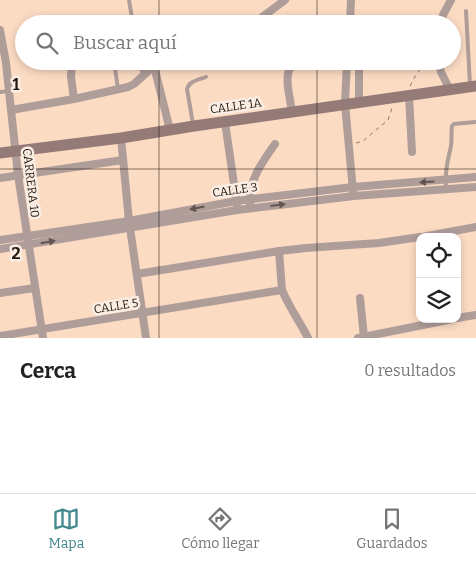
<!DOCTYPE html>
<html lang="es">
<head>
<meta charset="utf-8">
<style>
  :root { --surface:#fff; --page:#f2f2f2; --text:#222; --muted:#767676; --line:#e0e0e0; --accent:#40888c }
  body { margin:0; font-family:Bitter,serif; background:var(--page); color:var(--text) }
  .controls { position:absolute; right:15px; bottom:15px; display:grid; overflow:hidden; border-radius:10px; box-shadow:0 2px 8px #0003 }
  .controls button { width:45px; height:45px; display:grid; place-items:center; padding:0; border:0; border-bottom:1px solid var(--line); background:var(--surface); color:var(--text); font:25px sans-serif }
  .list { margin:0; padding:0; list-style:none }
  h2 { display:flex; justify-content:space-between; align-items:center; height:65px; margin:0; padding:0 20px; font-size:21px }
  h2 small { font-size:16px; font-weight:400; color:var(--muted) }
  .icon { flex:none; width:28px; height:28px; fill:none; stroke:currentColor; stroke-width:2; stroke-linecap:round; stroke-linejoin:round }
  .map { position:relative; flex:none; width:476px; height:338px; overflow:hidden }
  .search { position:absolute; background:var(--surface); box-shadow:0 2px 8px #0003; left:15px; right:15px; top:15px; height:55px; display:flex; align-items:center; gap:12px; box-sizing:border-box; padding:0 18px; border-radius:28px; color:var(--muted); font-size:19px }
  .sheet { height:155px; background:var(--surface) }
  nav { display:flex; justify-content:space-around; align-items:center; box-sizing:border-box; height:70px; border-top:1px solid var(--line); background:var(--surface); font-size:14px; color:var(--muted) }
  nav a { display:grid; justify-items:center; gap:2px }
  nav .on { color:var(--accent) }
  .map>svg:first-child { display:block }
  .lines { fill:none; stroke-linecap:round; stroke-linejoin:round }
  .path { stroke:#8c7766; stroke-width:1; stroke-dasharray:4 4; stroke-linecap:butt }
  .lane { stroke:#af9d9a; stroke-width:4 }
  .street { stroke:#af9d9a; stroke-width:8 }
  .secondary { stroke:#957b77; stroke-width:11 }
  .oneway { fill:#62544e }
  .grid { fill:none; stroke:#23180f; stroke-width:1; stroke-opacity:0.55 }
  .labels { text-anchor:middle; stroke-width:5; stroke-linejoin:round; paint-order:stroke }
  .street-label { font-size:12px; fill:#23180f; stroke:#faede3 }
  .grid-label { font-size:16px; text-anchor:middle; font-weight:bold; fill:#23180f; stroke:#faede3; stroke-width:5; stroke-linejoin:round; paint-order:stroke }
</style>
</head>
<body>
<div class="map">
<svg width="476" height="338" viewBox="0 0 476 338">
  <rect width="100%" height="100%" fill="#fcdbc3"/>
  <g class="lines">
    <!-- path -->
    <g class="path">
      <path d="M410,86L416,75L426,61"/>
      <path d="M356,143L363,141L388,120L392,108"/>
    </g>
    <!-- lane -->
    <g class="lane">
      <path d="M129,0L133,24"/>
      <path d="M466,11L470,85"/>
      <path d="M114,61L118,89"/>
      <path d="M140,61L143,76"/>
      <path d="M0,92L9,91"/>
      <path d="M193,124L187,89C189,81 198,80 206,77"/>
      <path d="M446,189C445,172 447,163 451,146C452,139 451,133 452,126L454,124L475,122"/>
    </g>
    <!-- street -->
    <g class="street">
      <path d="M253,24L285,0"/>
      <path d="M350,24L351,0"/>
      <path d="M441,24L443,15L451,0"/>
      <path d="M0,30L6,63L18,175L43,338"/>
      <path d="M72,61L71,77L74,99"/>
      <path d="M347,61L345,104L353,191"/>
      <path d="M438,61L441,72L450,90"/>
      <path d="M154,66L170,130"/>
      <path d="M409,95L412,152"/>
      <path d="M359,103V68L361,65L373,61"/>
      <path d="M11,110L74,99L128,87L134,84L154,66L168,61"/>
      <path d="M292,112C291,101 283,76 291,67C296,63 301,62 307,61"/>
      <path d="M225,122L237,205"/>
      <path d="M121,138L129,221L146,338"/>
      <path d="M0,178L123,160"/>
      <path d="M250,204C248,181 263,161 275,144"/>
      <path d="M422,237L476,227"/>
      <path d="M0,240L129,221L236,201L353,187L476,177"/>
      <path d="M0,249L237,210L354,196L476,187"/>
      <path d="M137,274L279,251L306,248L379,243L420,237"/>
      <path d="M282,290C289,307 300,322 308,338"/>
      <path d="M0,293L35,288"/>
      <path d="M360,298L364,337"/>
      <path d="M457,318L476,315"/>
      <path d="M0,336L282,290L279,251"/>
      <path d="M358,338L453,319"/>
    </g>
    <!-- secondary -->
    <path class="secondary" d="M0,153L121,138L194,126L476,86"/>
  </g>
  <!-- one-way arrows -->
  <defs><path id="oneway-solid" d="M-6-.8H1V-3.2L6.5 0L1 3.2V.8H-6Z" transform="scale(1.25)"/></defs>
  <g class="oneway">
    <use href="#oneway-solid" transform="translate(427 182) rotate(176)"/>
    <use href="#oneway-solid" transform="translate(278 205) rotate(-7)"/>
    <use href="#oneway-solid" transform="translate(197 208) rotate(169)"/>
    <use href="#oneway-solid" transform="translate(48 242) rotate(-10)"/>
  </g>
  <!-- grid -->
  <path class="grid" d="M159,0V24M317,0V24M159,61V338M317,61V338M0,169H476"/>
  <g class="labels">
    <!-- street labels -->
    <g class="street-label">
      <text transform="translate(236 106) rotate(-8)" y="4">CALLE 1A</text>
      <text transform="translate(31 183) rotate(83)" y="4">CARRERA 10</text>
      <text transform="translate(235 190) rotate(-8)" y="4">CALLE 3</text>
      <text transform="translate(116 306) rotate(-9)" y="4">CALLE 5</text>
    </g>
  </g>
  <g class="grid-label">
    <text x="16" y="90">1</text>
    <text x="16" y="259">2</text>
  </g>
</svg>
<div class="controls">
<button><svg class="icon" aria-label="locate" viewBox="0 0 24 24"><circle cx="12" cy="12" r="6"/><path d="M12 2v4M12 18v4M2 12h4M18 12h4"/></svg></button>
<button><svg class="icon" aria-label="layers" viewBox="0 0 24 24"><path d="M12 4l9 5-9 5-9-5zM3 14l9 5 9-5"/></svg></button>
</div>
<div class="search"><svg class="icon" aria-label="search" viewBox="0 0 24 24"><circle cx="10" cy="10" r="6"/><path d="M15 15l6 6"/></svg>Buscar aquí</div>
</div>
<section class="sheet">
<h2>Cerca<small>0 resultados</small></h2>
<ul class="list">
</ul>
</section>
<nav>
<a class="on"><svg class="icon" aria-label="map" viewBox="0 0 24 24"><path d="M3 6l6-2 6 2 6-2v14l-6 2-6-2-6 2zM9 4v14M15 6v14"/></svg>Mapa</a>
<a><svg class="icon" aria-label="directions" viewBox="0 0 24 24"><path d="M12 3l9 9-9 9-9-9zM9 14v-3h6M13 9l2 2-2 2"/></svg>Cómo llegar</a>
<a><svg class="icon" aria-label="saved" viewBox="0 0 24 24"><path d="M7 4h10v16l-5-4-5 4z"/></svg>Guardados</a>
</nav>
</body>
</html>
